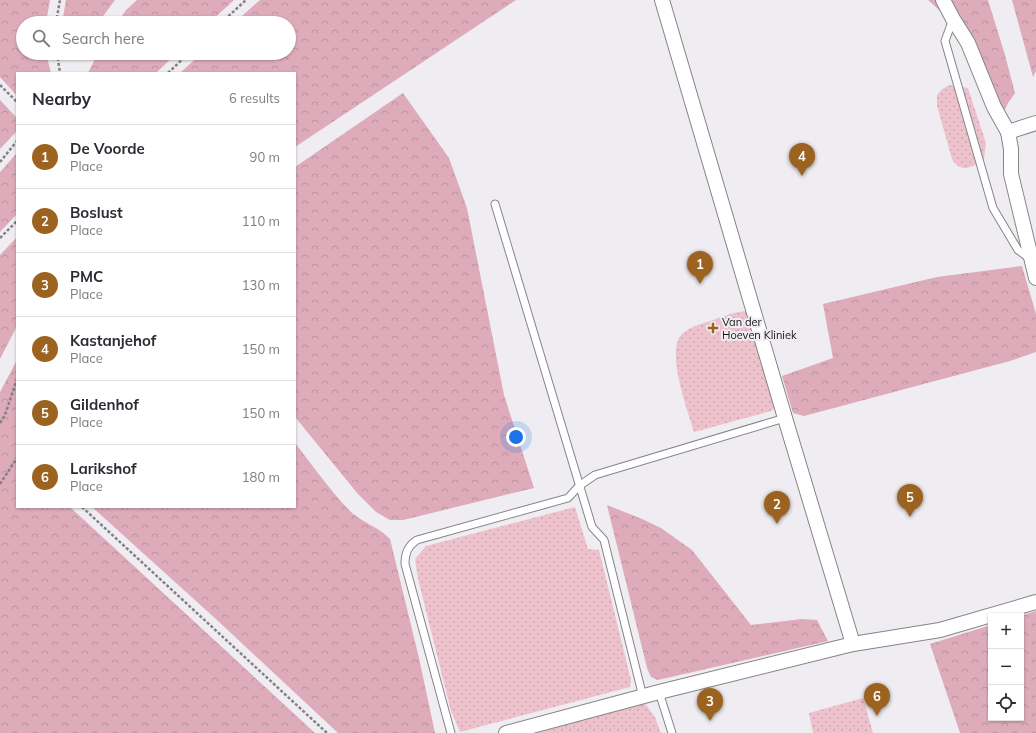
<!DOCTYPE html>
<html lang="en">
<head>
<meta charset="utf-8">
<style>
  :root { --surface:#fff; --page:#f2f2f3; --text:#2b2b33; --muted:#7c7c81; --line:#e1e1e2; --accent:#9b631f }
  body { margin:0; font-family:Mulish,sans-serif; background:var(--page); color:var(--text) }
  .controls { position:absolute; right:12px; bottom:12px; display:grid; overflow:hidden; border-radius:0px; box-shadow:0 1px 3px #0004 }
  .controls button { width:36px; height:36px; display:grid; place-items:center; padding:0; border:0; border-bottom:1px solid var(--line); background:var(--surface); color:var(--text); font:20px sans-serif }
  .you { position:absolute; left:516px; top:437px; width:14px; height:14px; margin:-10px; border:3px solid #fff; border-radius:50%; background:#1a73e8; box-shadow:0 0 0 6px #1a73e833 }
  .badge { display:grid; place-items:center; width:26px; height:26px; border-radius:50%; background:var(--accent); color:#fff; font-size:13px; font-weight:700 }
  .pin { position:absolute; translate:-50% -33px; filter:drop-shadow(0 1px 2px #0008) }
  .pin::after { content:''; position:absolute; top:21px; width:14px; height:12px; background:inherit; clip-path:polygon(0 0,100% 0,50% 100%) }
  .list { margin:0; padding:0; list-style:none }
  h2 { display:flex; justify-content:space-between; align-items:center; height:52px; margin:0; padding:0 16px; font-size:17px }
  h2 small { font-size:13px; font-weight:400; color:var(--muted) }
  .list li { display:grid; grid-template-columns:26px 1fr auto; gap:12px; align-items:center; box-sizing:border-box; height:64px; padding:0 16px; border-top:1px solid var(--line) }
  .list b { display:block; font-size:15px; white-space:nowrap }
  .list p { margin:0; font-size:13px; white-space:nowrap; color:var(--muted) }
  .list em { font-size:13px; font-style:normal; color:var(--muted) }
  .icon { flex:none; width:22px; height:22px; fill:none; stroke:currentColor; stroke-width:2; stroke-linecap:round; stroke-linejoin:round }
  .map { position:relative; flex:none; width:1036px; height:733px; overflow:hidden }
  .search { position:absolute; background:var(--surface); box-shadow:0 1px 3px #0004; left:16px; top:16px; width:280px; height:44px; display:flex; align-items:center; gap:10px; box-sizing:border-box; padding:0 14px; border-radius:22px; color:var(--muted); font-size:15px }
  .panel { position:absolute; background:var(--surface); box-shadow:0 1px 3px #0004; left:16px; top:72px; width:280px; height:436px; border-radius:0px }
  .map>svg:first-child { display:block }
  .grass { fill:url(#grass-dots) }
  .forest { fill:url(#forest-crowns) }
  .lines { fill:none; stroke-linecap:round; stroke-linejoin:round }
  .service-casing { stroke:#878488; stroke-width:9 }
  .minor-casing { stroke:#878488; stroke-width:16 }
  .path { stroke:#838185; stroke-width:2.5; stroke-dasharray:3 2; stroke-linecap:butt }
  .service { stroke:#fff; stroke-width:7 }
  .minor { stroke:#fff; stroke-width:14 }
  .poi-dot { fill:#9b631f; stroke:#f0edf2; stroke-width:1.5 }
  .labels { text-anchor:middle; stroke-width:4; stroke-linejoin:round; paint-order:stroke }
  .poi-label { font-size:11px; fill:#131214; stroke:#f0edf2; text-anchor:start }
</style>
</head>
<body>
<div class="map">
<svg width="1036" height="733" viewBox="0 0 1036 733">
  <defs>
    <pattern id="grass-dots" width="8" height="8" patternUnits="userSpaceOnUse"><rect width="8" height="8" fill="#eec2cd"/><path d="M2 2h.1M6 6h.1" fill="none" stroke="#cba6af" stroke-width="1.8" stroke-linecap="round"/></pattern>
    <pattern id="forest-crowns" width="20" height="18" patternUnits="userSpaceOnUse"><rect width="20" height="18" fill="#ddabb9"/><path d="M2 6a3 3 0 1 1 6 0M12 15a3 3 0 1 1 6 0" fill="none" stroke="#bd929e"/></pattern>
  </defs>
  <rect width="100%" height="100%" fill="#f0edf2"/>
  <!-- grass -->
  <g class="grass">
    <path d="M950,85L968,88L986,143L984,160C972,167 961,174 952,159L937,106V95L942,89Z"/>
    <path d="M746,311L776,406L771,411L694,432C688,411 665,351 682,334C689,327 701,324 710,321C722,317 733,312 746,311Z"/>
    <path d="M575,507L588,549L599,550L631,680L630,687L460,732L451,711L418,579L415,559L426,546Z"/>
    <path d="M863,698L873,733H813L809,713Z"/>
    <path d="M644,702L655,717L661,733H538Z"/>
  </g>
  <!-- forest -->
  <g class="forest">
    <path d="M0,0H50L46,23H23V53H46L51,73H17V96L0,77Z"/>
    <path d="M66,0H115L98,23H62Z"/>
    <path d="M137,0H234L209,23H117L126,10Z"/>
    <path d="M260,0H516L295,147V73H180L202,53H289V23H234Z"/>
    <path d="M928,0H988L1005,55L1015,93L1008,103L1000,121L949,19Z"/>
    <path d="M1012,0H1036V71L1033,77Z"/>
    <path d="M98,53H177L156,73H88Z"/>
    <path d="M403,93L449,158L467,208L504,395L534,488L403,520H390L376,512L358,494L295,417V167Z"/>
    <path d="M0,100L17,118V131L0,149Z"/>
    <path d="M17,153V214L0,232V172Z"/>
    <path d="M17,237V326L0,359V255Z"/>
    <path d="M1022,266L1036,314V352L1010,361L804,416L793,413L782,376L833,358L823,304L937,277Z"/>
    <path d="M17,360V507H70L315,733H0V392Z"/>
    <path d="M295,443C313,466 331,492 352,513C364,523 380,528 390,539L419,658L435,733H338L217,620L92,507H295Z"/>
    <path d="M607,505L642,519L661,528L692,550L751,625L802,619L817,620L828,641L658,680L651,677L647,668Z"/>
    <path d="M1036,611V733H960L930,644L991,625V718H1021V616Z"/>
  </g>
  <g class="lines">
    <defs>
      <g id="service">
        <path d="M953,19L945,41L993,208L1018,250L1029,258"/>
        <path d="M495,204L592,527L604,540L643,697"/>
        <path d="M659,692L672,733"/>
        <path d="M451,733L405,564C405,553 408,546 417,540L568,498L579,486L595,475L785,418"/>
      </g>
      <g id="minor">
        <path d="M662,0L785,418L853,644"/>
        <path d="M943,0L953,19L968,43L994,107L1008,132"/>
        <path d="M1036,123L1008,132L1011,149V174L1036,278"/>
        <path d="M506,733L659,692L853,644L940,630L1036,602"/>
      </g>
    </defs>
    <!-- service casing -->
    <use href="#service" class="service-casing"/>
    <!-- minor casing -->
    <use href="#minor" class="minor-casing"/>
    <!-- path -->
    <g class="path">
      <path d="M56,23L60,0"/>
      <path d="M221,23L246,0"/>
      <path d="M57,53L60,73"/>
      <path d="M168,73L189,53"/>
      <path d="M0,85L17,102"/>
      <path d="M0,162L17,141"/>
      <path d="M0,238L17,221"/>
      <path d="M0,423L5,415L17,379"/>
      <path d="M0,484L17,458"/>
      <path d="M82,507L327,733"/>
    </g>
    <!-- service -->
    <use href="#service" class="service"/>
    <!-- minor -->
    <use href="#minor" class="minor"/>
  </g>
  <!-- markers -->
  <path class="poi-dot" d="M711 322h4v4h4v4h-4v4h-4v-4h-4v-4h4z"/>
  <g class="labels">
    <!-- poi labels -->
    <g class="poi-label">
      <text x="722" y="326">Van der<tspan x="722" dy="13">Hoeven Kliniek</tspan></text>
    </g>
  </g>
</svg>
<div class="controls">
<button>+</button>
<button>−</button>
<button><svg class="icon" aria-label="locate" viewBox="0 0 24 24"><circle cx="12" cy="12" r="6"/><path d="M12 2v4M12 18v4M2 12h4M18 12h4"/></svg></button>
</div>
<div class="you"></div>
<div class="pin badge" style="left:700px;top:284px">1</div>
<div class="pin badge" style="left:777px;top:524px">2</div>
<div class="pin badge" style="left:710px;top:721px">3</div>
<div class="pin badge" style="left:802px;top:176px">4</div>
<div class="pin badge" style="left:910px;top:517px">5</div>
<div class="pin badge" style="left:877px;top:716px">6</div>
<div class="search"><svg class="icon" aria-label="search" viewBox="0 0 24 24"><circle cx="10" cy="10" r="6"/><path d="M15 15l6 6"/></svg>Search here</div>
<section class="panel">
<h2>Nearby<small>6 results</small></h2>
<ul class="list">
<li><span class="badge">1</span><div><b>De Voorde</b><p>Place</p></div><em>90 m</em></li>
<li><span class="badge">2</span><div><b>Boslust</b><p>Place</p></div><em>110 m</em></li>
<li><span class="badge">3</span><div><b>PMC</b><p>Place</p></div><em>130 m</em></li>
<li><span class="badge">4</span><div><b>Kastanjehof</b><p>Place</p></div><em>150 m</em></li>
<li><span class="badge">5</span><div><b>Gildenhof</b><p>Place</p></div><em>150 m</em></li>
<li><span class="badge">6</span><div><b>Larikshof</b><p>Place</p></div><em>180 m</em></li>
</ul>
</section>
</div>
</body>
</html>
